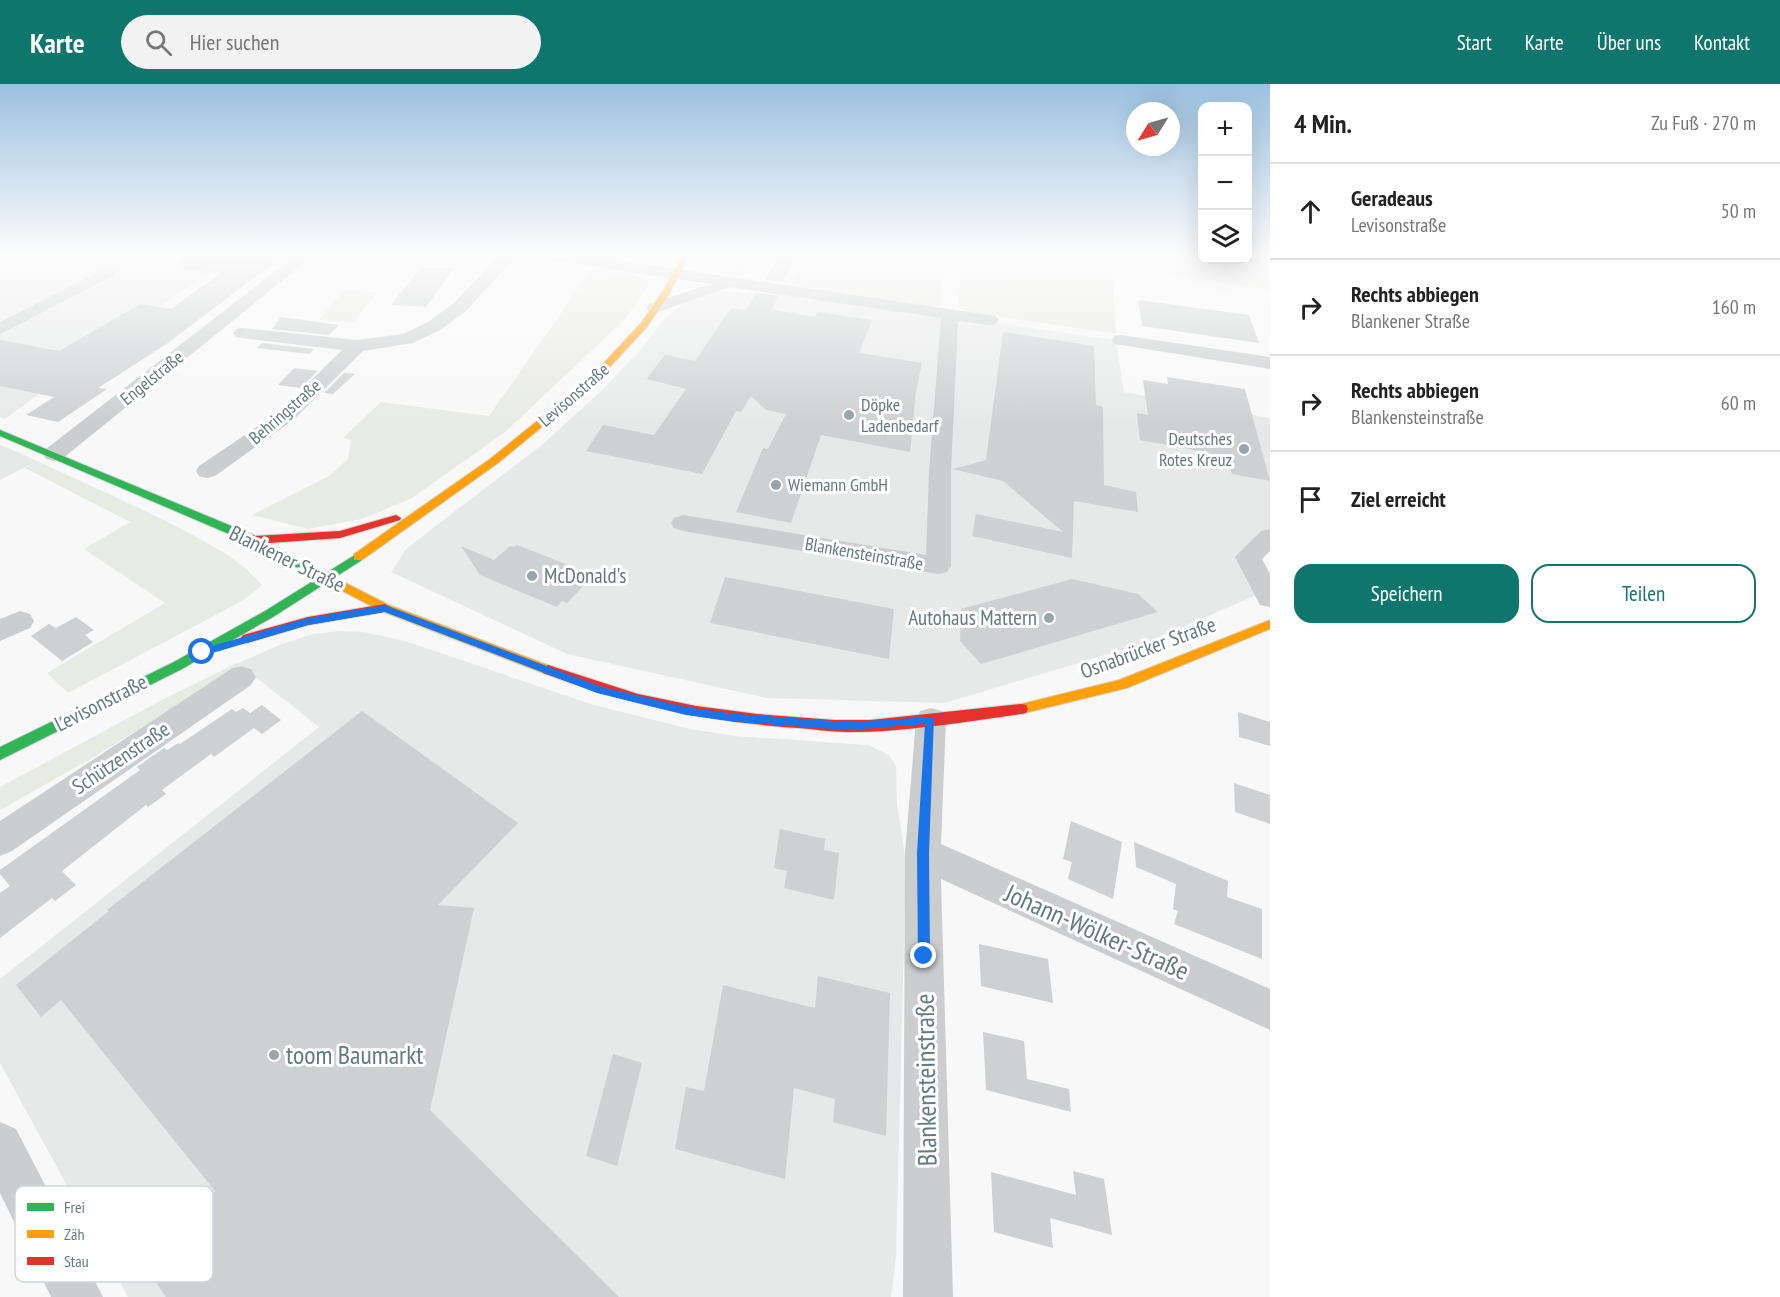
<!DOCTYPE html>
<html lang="de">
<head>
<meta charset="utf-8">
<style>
  :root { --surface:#fff; --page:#f2f2f2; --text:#222; --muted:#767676; --line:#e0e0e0; --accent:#0f766e }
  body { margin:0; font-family:"PT Sans Narrow",sans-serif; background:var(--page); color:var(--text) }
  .controls { position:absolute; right:18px; top:18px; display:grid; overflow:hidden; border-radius:12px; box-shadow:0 6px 24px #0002 }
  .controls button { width:54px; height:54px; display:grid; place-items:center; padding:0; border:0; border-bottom:2px solid var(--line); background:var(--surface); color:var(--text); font:30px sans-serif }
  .compass { position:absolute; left:1126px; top:18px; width:54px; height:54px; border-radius:50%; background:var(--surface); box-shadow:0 6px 24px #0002; rotate:233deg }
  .stop { position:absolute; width:18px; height:18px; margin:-14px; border:4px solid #1a73e8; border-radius:50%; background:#fff }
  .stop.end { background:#1a73e8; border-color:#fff; box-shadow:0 2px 6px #0008 }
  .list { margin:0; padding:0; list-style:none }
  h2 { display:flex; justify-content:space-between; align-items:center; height:78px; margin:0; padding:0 24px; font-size:26px }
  h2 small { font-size:20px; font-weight:400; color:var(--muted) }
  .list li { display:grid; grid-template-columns:39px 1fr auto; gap:18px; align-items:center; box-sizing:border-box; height:96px; padding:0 24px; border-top:2px solid var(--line) }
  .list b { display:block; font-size:22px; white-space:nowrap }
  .list p { margin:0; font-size:20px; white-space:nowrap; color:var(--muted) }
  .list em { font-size:20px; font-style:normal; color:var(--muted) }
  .actions { display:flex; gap:12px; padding:18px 24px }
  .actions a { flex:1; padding:14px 0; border:2px solid var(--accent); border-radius:18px; text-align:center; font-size:21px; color:var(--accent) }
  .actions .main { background:var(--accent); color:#fff }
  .icon { flex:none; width:33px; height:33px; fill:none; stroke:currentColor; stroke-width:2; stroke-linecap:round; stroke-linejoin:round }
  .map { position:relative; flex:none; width:1270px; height:1213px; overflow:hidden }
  header { display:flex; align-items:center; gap:36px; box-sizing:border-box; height:84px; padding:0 30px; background:var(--accent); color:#fff }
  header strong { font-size:28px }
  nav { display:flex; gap:33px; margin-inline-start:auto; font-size:21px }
  .search { width:420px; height:54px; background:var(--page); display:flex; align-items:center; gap:15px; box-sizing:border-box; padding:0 21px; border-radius:33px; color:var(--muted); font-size:22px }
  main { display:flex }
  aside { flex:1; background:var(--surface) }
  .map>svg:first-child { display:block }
  .built { fill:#e7e9e8 }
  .green { fill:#e8eae5 }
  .building { fill:#ced0d1 }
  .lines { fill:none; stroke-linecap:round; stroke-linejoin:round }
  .fast-casing { stroke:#d4d5d6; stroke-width:2 }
  .slow-casing { stroke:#d4d5d6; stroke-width:2 }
  .jam-casing { stroke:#d4d5d6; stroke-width:2 }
  .street { fill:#cbcdce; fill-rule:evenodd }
  .fast { fill:#30b455; fill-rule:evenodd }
  .slow { fill:#ff9f0a; fill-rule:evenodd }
  .jam { fill:#e5322d; fill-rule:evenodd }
  .route { fill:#1a73e8 }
  .poi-dot { fill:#98a5ab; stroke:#fff; stroke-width:2 }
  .labels { text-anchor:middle; stroke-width:6; stroke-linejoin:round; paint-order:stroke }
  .far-street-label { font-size:18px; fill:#647982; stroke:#fff }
  .far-poi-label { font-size:18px; fill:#647982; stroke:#fff; text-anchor:start }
  .street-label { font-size:21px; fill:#647982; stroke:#fff }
  .poi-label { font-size:21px; fill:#647982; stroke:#fff; text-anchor:start }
  .near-street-label { font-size:26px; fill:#647982; stroke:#fff }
  .near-poi-label { font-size:26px; fill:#647982; stroke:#fff; text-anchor:start }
  .key { fill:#fff; stroke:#d0d7da; stroke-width:1.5 }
  .key-label { font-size:16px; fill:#647982 }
</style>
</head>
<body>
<header>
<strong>Karte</strong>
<div class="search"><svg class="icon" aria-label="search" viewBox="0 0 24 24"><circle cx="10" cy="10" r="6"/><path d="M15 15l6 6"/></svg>Hier suchen</div>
<nav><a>Start</a><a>Karte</a><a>Über uns</a><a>Kontakt</a></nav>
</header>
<main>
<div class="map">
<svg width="1270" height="1213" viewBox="0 0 1270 1213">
  <rect width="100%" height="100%" fill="#f8f8f8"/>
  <!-- built -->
  <g class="built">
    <path d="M0,171H235L137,238L5,335L0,333Z"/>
    <path d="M708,207L794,210L1116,256L1124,308L1270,334V449L1244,472L1266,507L1148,558L945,619L766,614L567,570L391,488L407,464L543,360L600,308L644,262L665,234L693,212Z"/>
    <path d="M0,361L18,368L37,377L0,396Z"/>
    <path d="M340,547L364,548L405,557L594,621L690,645L736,652L868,661L889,671L896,682L897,720L906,777L896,1173L891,1213H128L0,979V895L319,643L238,579L277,562L313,550Z"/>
  </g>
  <!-- green -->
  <g class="green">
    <path d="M703,171H749L737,193L698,184Z"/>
    <path d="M804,171H946L941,221L932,223L791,203Z"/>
    <path d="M960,171H1202V176H1248V171H1267L1269,206L1112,181L1116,250L967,228L959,223Z"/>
    <path d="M592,185L646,194L650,201L624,236L505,348L412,414L362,435L308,445L252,431L329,392L348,375L351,356L343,354L381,318L489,332Z"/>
    <path d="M344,206L377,208L354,238L319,236Z"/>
    <path d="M37,377C86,400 135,421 183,446C211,461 241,476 262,501L244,516L68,609L47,589L165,519L84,465L130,438L25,384Z"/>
    <path d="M237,579L241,581L94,673L0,726V703L162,616Z"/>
  </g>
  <!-- building -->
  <g class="building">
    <path d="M181,171H246L280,174L168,259L98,304L107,305L58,338L26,331L54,313L0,302V256L59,267L140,220L171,225L221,189L180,185Z"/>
    <path d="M779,171H795L783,198L765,196Z"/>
    <path d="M420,184H454L426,223L391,221Z"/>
    <path d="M756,209L778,212L772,226L815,233L818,228L872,236L859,269L922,279L916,307L910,368L821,351L791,439L736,428L763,364L768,365L786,330L766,326L751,312L741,328L736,327L702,390L586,367L603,341L654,351L686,305L647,295L648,293L665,271L695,277L731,224L746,226Z"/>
    <path d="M1138,216L1249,231L1259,259L1142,242Z"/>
    <path d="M281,233L339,241L329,251L272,245Z"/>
    <path d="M1003,248L1094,262L1096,321L1103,323L1104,401L1136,408L1138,428L1074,417L1072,474L972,452L976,430L1063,448L1003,397L953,385L986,376Z"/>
    <path d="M262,259L314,265L309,270L257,264Z"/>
    <path d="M294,284L318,287L300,304L278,301Z"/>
    <path d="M344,289L355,290L333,310L324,309Z"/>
    <path d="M1167,293L1245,305L1270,397L1232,390L1228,376L1212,373L1211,369L1140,356L1137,329L1148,331L1143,296L1168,300Z"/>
    <path d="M517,461L571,482L576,485L574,488L590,495L567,519L562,517L557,523L480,491L461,462L494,476L510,462L514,463Z"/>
    <path d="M725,493L894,525L889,575L710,539Z"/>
    <path d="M1072,495L1138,510L1158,528L981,580L960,557L961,525Z"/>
    <path d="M76,533L94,546L85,551L93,558L62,577L31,552L49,540L56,544Z"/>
    <path d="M262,621L281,636L262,650L254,644L214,673L211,670L162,706L166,710L148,723L146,721L62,787L76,801L55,817L52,814L0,854V809L10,802L0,790V786L140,686L137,683L164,664L167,666L178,659L180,660L232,625L236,628L243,624L250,629Z"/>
    <path d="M362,627L518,739L438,821L474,824L430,1026L619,1213H166L145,1183L215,1107L61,916L41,933L16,901L109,827L107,826Z"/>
    <path d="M1238,628L1270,638V662L1239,653Z"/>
    <path d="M1234,699L1270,711V740L1235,728Z"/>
    <path d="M1071,737L1122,758L1113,815L1068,795L1072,778L1063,775Z"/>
    <path d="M780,745L825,755L824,766L839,769L834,816L784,804L787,787L774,784Z"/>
    <path d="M1134,758L1228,797L1227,813L1262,825V875L1174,840L1178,827L1173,825L1176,800L1136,783Z"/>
    <path d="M979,860L1048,875L1053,919L981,902Z"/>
    <path d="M818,892L890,909L886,1052L833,1038L835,1015L794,1004L785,1095L675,1065L686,1003L704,1007L723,901L815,924Z"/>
    <path d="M983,948L1024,957L1027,995L1069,1005L1071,1028L986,1006Z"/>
    <path d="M613,970L642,979L617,1082L586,1072Z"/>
    <path d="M1073,1087L1104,1095L1112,1151L1050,1134L1053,1164L994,1148L991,1088L1076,1111Z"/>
  </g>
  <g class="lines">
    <defs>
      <g id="fast">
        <path d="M0,346L258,453L312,483L310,486H302L250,459L0,352Z"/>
        <path d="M358,469L362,470V476L273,533L182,585L0,676V663L172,579L265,527Z"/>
      </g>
      <g id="slow">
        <path d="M683,171H689L671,207L647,243L592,302L498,379L362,476H354V470L490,375L586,298L641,239L663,207Z"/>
        <path d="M306,479L389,521L553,583L555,586L548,591L543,589L381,527L302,486L300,483Z"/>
        <path d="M1270,536V545L1127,604L1021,630L1016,629L1014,625L1016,621L1021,620L1119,596Z"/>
      </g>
      <g id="jam">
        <path d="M396,431L401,434L400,436L340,454L255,460L249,456L255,452L340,447Z"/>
        <path d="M385,520L391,524L389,527L308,541L247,559L241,554L243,551L308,533Z"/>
        <path d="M548,581L638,610L696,622L757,630L834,636H870L1021,620L1026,621L1028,625L1026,629L1021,630C964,638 906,648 848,648C831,648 814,645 798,644C709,638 626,620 543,589L541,586Z"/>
      </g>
    </defs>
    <!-- fast casing -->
    <use href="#fast" class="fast-casing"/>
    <!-- slow casing -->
    <use href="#slow" class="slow-casing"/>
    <!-- jam casing -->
    <use href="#jam" class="jam-casing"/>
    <!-- street -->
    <g class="street">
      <path d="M296,171H314L62,375L54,377L46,375L43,370L46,365Z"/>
      <path d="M500,171H517L466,227L440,246L413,259L363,267L293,336L215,392L207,394L199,392L196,387L199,382L279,328L342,266L242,254L236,253L233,249L236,245L242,244L357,256L403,250L428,238L454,219Z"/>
      <path d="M541,171H581L996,232L999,236L996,240L990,241L958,237L951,388V482L947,488L938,490L683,447L674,444L671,439L674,434L683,431L926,471L929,388L941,234L730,203L655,229L649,228L646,224L649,220L711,200L549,176Z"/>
      <path d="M107,184L113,186L115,189L113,192L0,250V238Z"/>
      <path d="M1121,251L1270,273V285L1115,260L1112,256L1115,252Z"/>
      <path d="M1270,445V467L1262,475L1270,490V523L1260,521L1235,473L1261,447Z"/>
      <path d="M20,527L30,530L34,537L30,544L0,557V535Z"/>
      <path d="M241,582L251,585L256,593L251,601L12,767L0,772V737L231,585Z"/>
      <path d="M931,624L942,627L946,636L941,760L1270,905V946L941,795L953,1213H903L905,769L916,636L920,627Z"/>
      <path d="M0,1038L16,1045L103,1213H51L0,1109Z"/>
    </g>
    <!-- fast -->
    <use href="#fast" class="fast"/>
    <!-- slow -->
    <use href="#slow" class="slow"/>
    <!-- jam -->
    <use href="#jam" class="jam"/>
  </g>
  <!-- sky -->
  <linearGradient id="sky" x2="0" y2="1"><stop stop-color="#9cc1e1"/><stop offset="0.5" stop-color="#fcfcfc"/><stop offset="1" stop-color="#fcfcfc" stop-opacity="0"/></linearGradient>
  <rect width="1270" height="341" fill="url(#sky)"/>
  <!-- route -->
  <path class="route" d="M385,521L602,603L686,623L736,630L848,638L934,633L929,769L930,872L929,876L924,878L920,876L918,872L917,769L925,640L848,646L736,638L686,631L597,609L385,528L308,541L202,572L198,568L199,566L308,534Z"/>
  <!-- markers -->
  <g class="poi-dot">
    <circle cx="849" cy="331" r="6"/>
    <circle cx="1244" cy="365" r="6"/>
    <circle cx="776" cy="401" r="6"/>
    <circle cx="532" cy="492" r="6"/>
    <circle cx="1049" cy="534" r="6"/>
    <circle cx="274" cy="971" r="6"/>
  </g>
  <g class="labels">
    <!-- far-street labels -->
    <g class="far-street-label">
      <text transform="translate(152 294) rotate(-39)" y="6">Engelstraße</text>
      <text transform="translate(574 311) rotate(-41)" y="6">Levisonstraße</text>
      <text transform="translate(285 328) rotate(-41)" y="6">Behringstraße</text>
      <text transform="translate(864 470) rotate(10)" y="6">Blankensteinstraße</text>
    </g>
    <!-- far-poi labels -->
    <g class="far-poi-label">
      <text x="861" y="327">Döpke<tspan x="861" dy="21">Ladenbedarf</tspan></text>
      <text x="1232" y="361" text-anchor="end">Deutsches<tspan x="1232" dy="21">Rotes Kreuz</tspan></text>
      <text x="788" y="407">Wiemann GmbH</text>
    </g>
    <!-- street labels -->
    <g class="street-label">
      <text transform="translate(287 475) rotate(26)" y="7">Blankener Straße</text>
      <text transform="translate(1148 564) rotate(-20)" y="7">Osnabrücker Straße</text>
      <text transform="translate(101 619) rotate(-27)" y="7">Levisonstraße</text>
      <text transform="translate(121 674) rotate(-34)" y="7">Schützenstraße</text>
    </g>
    <!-- poi labels -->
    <g class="poi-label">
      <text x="544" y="499">McDonald's</text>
      <text x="1037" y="541" text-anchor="end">Autohaus Mattern</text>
    </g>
    <!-- near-street labels -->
    <g class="near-street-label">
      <text transform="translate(1097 848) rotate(24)" y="9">Johann-Wölker-Straße</text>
      <text transform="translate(926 996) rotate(-91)" y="9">Blankensteinstraße</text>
    </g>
    <!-- near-poi labels -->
    <g class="near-poi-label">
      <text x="286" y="980">toom Baumarkt</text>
    </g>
  </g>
  <!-- legend -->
  <rect x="15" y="1102" width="198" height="96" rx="9" class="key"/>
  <rect x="27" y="1119" width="27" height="8" fill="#30b455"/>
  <rect x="27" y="1146" width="27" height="8" fill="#ff9f0a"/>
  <rect x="27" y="1173" width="27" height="8" fill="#e5322d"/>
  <g class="key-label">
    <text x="64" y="1129">Frei</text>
    <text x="64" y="1156">Zäh</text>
    <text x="64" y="1183">Stau</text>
  </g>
</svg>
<div class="controls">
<button>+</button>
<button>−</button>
<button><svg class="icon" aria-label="layers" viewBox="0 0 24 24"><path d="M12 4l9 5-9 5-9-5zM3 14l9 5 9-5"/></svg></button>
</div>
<svg class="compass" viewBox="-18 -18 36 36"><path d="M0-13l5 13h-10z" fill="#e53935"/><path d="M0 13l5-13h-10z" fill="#767676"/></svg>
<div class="stop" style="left:202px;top:568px"></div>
<div class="stop end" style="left:924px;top:872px"></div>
</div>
<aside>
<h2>4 Min.<small>Zu Fuß · 270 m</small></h2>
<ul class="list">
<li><svg class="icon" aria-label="ahead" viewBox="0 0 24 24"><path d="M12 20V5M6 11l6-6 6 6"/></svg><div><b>Geradeaus</b><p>Levisonstraße</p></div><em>50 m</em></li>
<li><svg class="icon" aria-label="right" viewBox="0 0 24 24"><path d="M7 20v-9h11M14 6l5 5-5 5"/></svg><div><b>Rechts abbiegen</b><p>Blankener Straße</p></div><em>160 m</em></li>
<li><svg class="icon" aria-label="right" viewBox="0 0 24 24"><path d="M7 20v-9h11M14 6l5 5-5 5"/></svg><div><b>Rechts abbiegen</b><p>Blankensteinstraße</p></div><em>60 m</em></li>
<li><svg class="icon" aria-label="arrive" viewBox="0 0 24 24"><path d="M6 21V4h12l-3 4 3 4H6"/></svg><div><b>Ziel erreicht</b></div></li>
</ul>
<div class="actions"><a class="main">Speichern</a><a>Teilen</a></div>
</aside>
</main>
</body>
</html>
